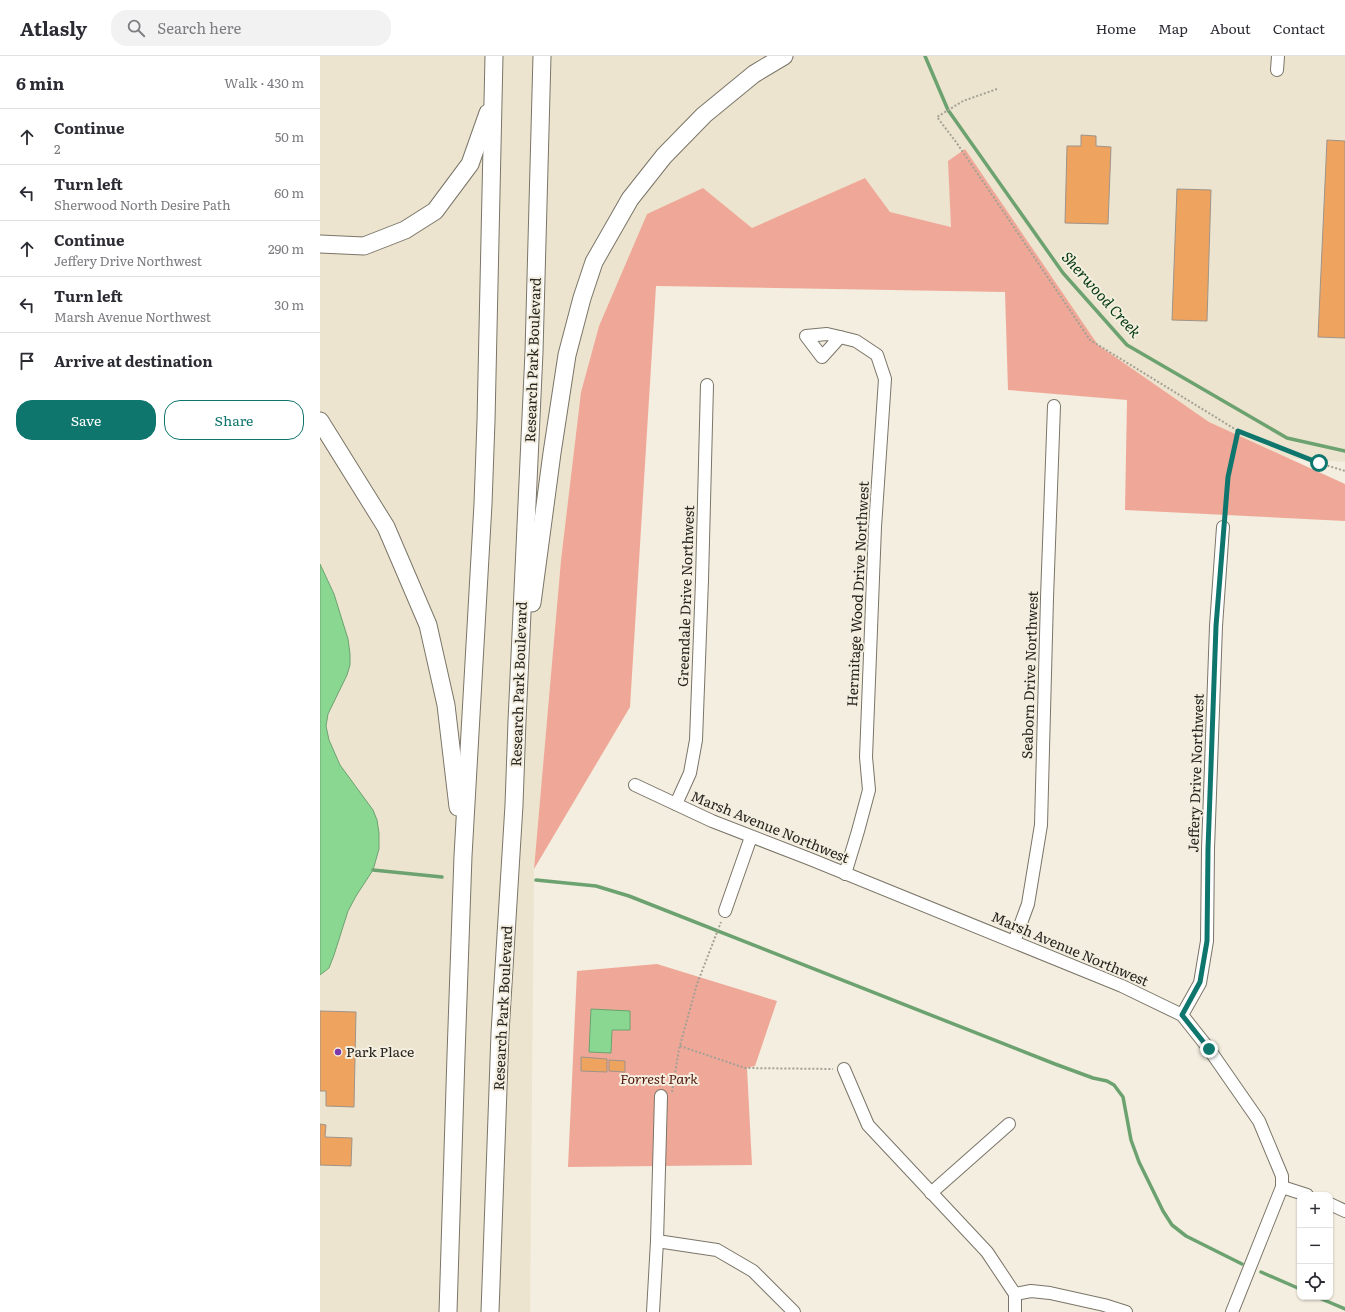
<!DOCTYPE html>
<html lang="en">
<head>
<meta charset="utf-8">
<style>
  :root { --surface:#fff; --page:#f2f2f3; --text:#2b2b33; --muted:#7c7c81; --line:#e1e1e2; --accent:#0f766e }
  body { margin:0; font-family:Literata,serif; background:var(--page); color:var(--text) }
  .controls { position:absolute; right:12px; bottom:12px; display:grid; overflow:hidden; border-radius:8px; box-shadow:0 1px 3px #0004 }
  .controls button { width:36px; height:36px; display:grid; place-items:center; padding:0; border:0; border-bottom:1px solid var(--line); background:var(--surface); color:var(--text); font:20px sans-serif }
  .stop { position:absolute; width:12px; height:12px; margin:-9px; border:3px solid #0f766e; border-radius:50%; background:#fff }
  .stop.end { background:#0f766e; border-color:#fff; box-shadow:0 1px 4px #0008 }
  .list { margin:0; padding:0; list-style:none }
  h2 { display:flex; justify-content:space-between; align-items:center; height:52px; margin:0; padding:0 16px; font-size:17px }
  h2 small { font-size:13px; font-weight:400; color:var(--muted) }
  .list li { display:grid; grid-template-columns:26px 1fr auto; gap:12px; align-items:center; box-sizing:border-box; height:56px; padding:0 16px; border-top:1px solid var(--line) }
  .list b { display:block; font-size:15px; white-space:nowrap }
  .list p { margin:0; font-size:13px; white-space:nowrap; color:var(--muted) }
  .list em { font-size:13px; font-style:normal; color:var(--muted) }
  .actions { display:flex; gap:8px; padding:12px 16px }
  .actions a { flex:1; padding:9px 0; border:1px solid var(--accent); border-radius:16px; text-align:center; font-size:14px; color:var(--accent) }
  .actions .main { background:var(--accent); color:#fff }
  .icon { flex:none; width:22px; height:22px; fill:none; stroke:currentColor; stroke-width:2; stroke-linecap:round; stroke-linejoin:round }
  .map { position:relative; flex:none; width:1025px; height:1256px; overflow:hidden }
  header { display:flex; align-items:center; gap:24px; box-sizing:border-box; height:56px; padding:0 20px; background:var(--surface); border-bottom:1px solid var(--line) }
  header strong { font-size:19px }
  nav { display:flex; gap:22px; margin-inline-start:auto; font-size:14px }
  .search { width:280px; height:36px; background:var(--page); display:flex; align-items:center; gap:10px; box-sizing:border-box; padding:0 14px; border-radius:16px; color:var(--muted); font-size:15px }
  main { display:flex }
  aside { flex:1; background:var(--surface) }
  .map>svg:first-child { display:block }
  .built { fill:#ece4ce }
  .green { fill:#efa898 }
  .water { fill:#8ad792; stroke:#6ca270 }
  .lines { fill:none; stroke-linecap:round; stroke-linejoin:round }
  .stream { stroke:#6ca270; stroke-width:3.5 }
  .building { fill:#eea35f; stroke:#9f9389 }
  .minor-casing { stroke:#7a7568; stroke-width:14 }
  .highway-casing { stroke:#7a7568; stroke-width:19 }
  .path { stroke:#a3a094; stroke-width:2; stroke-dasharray:2 2; stroke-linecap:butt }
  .minor { stroke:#fff; stroke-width:12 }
  .highway { stroke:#fff; stroke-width:17 }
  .route { stroke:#0f766e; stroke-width:5 }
  .poi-dot { fill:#7c38ab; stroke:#f3eedf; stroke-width:1.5 }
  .labels { text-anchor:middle; stroke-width:4; stroke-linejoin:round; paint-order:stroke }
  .street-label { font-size:14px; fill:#272520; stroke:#f3eedf }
  .poi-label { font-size:14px; fill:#272520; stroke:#f3eedf; text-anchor:start }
  .park-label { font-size:14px; font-style:italic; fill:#54180c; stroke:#f3eedf }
  .water-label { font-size:15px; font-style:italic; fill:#00370c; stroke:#f3eedf }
</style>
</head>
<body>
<header>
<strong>Atlasly</strong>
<div class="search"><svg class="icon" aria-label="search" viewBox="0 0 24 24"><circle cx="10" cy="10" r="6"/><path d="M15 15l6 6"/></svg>Search here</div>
<nav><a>Home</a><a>Map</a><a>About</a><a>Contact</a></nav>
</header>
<main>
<aside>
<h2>6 min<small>Walk · 430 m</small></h2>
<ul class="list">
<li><svg class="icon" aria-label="ahead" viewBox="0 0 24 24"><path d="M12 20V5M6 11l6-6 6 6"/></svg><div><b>Continue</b><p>2</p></div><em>50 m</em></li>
<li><svg class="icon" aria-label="left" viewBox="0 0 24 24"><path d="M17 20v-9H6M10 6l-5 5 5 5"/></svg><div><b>Turn left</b><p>Sherwood North Desire Path</p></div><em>60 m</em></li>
<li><svg class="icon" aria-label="ahead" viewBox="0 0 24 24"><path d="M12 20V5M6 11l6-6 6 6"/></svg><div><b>Continue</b><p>Jeffery Drive Northwest</p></div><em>290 m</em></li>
<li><svg class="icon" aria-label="left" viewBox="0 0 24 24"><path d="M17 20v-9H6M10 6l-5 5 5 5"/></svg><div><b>Turn left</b><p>Marsh Avenue Northwest</p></div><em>30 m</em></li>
<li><svg class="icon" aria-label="arrive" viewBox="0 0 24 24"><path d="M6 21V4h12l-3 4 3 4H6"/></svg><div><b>Arrive at destination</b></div></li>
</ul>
<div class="actions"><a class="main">Save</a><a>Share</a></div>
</aside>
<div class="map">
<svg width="1025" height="1256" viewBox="0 0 1025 1256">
  <rect width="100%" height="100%" fill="#f3eedf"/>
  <!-- built -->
  <path class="built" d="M0,0H1025V406L968,402L889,366L778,289L645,93L628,105L632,171L570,156L545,122L432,172L383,132L327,158L279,270L261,336L241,504L214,813L210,1256H0Z"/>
  <!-- green -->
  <g class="green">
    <path d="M645,93L778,289L889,366L1025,428V465L805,454L807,344L688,334L685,236L336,230L310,651L214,813L241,504L261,336L279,270L327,158L383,132L432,172L545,122L570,156L631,171L628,105Z"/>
    <path d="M337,908L457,945L435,1010L427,1012L432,1109L248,1111L257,915Z"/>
  </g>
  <!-- water -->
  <g class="water">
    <path d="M0,508L14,538L28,583L30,598V609L27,619L8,658L6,670L9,684L20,709L53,754L57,764L59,777V793L53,814L36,840L28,855L14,899L9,912L0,919Z"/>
    <path d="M271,953L310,955V974H292L291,997L269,996Z"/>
  </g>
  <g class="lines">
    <!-- stream -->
    <g class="stream">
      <path d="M605,0L628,54L743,217L807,289L967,382L1025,395"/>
      <path d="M53,814L122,821"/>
      <path d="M216,824L276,830L309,840L735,1008L773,1022L787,1025L794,1029L803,1041L811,1084L819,1106L843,1155L852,1169L866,1180L922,1208"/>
      <path d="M941,1216L980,1233"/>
      <path d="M997,1241L1025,1253"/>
    </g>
  </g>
  <!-- building -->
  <g class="building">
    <path d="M761,79L776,80V90L791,91L788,168L745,167L747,90H761Z"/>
    <path d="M1007,84L1025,85V282L998,281Z"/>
    <path d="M857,133L891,134L887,265L852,264Z"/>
    <path d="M0,955L36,956L34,1051L6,1050V1035H0Z"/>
    <path d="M261,1001L287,1003V1016L261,1015Z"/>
    <path d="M289,1004L305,1005V1016L289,1015Z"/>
    <path d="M0,1068L6,1069L5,1081L32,1082L31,1110L0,1109Z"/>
  </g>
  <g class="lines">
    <defs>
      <g id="minor">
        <path d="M957,14L958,0"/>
        <path d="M507,278L520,281L502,301L486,280Z"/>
        <path d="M520,281L536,285L557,299L565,323L555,471L546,701L549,734L538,775L525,818"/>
        <path d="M315,729L392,765L490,803L802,930L862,959L889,993L939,1065L962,1120V1131L912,1256"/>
        <path d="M356,748L370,717L376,684L382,524L387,329"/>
        <path d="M405,855L431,781"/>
        <path d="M694,886L708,848L721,769L727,542L734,350"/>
        <path d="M862,959L880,927L887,885L888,793L896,570L903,471"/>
        <path d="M524,1013L548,1069L667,1196L695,1238V1256"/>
        <path d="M962,1131L987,1139"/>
        <path d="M611,1137L689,1068"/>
        <path d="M1010,1148L1025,1155"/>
        <path d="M337,1185L397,1194L433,1215L474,1256"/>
        <path d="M695,1238L711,1235L730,1237L784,1249L806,1256"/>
        <path d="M333,1256L337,1185L341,1040"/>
      </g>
      <g id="highway">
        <path d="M0,188L44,190L85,174L115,155L150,108L168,57"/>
        <path d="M0,365L66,471L108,569L126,649L138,751"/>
        <path d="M212,547L232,397L247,299L262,242L274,206L310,143L344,100L384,59L434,18L464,0"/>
        <path d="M128,1256L136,999L143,800L163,448L166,365L174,0"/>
        <path d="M170,1256L180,977L194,749L197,665L214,296L222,0"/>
      </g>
    </defs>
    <!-- minor casing -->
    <use href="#minor" class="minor-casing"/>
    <!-- highway casing -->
    <use href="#highway" class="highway-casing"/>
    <!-- path -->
    <g class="path">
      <path d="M677,33L643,45L617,61L636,86L685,158L770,284L918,375L908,421L904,460"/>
      <path d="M918,375L999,407L1025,415"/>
      <path d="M360,990L425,1012L513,1013"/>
      <path d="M352,1036L359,993L377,928L401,866"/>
    </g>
    <!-- minor -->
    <use href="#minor" class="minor"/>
    <!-- highway -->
    <use href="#highway" class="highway"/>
  </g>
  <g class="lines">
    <!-- route -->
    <path class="route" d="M889,993L862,959L880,926L887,885L888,793L896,570L908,421L918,375L999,407"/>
  </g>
  <!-- markers -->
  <circle class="poi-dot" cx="18" cy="996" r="4"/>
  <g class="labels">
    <!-- street labels -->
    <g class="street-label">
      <text transform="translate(213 304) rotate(-88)" y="5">Research Park Boulevard</text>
      <text transform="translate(538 538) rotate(-87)" y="5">Hermitage Wood Drive Northwest</text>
      <text transform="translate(366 540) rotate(-88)" y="5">Greendale Drive Northwest</text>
      <text transform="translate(710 619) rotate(-88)" y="5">Seaborn Drive Northwest</text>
      <text transform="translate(199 628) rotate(-88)" y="5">Research Park Boulevard</text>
      <text transform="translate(876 717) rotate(-88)" y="5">Jeffery Drive Northwest</text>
      <text transform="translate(450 771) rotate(22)" y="5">Marsh Avenue Northwest</text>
      <text transform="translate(750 893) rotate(23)" y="5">Marsh Avenue Northwest</text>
      <text transform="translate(183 952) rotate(-87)" y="5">Research Park Boulevard</text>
    </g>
    <!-- poi labels -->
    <g class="poi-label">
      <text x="26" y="1001">Park Place</text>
    </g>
    <!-- park labels -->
    <g class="park-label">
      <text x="339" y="1028">Forrest Park</text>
    </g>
    <!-- water labels -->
    <g class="water-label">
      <text transform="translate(781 239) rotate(48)" y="5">Sherwood Creek</text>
    </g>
  </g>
</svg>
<div class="controls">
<button>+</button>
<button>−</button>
<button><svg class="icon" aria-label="locate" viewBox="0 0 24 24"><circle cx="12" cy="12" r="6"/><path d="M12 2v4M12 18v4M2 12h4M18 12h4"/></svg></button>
</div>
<div class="stop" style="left:999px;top:407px"></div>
<div class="stop end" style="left:889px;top:993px"></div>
</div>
</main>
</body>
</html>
